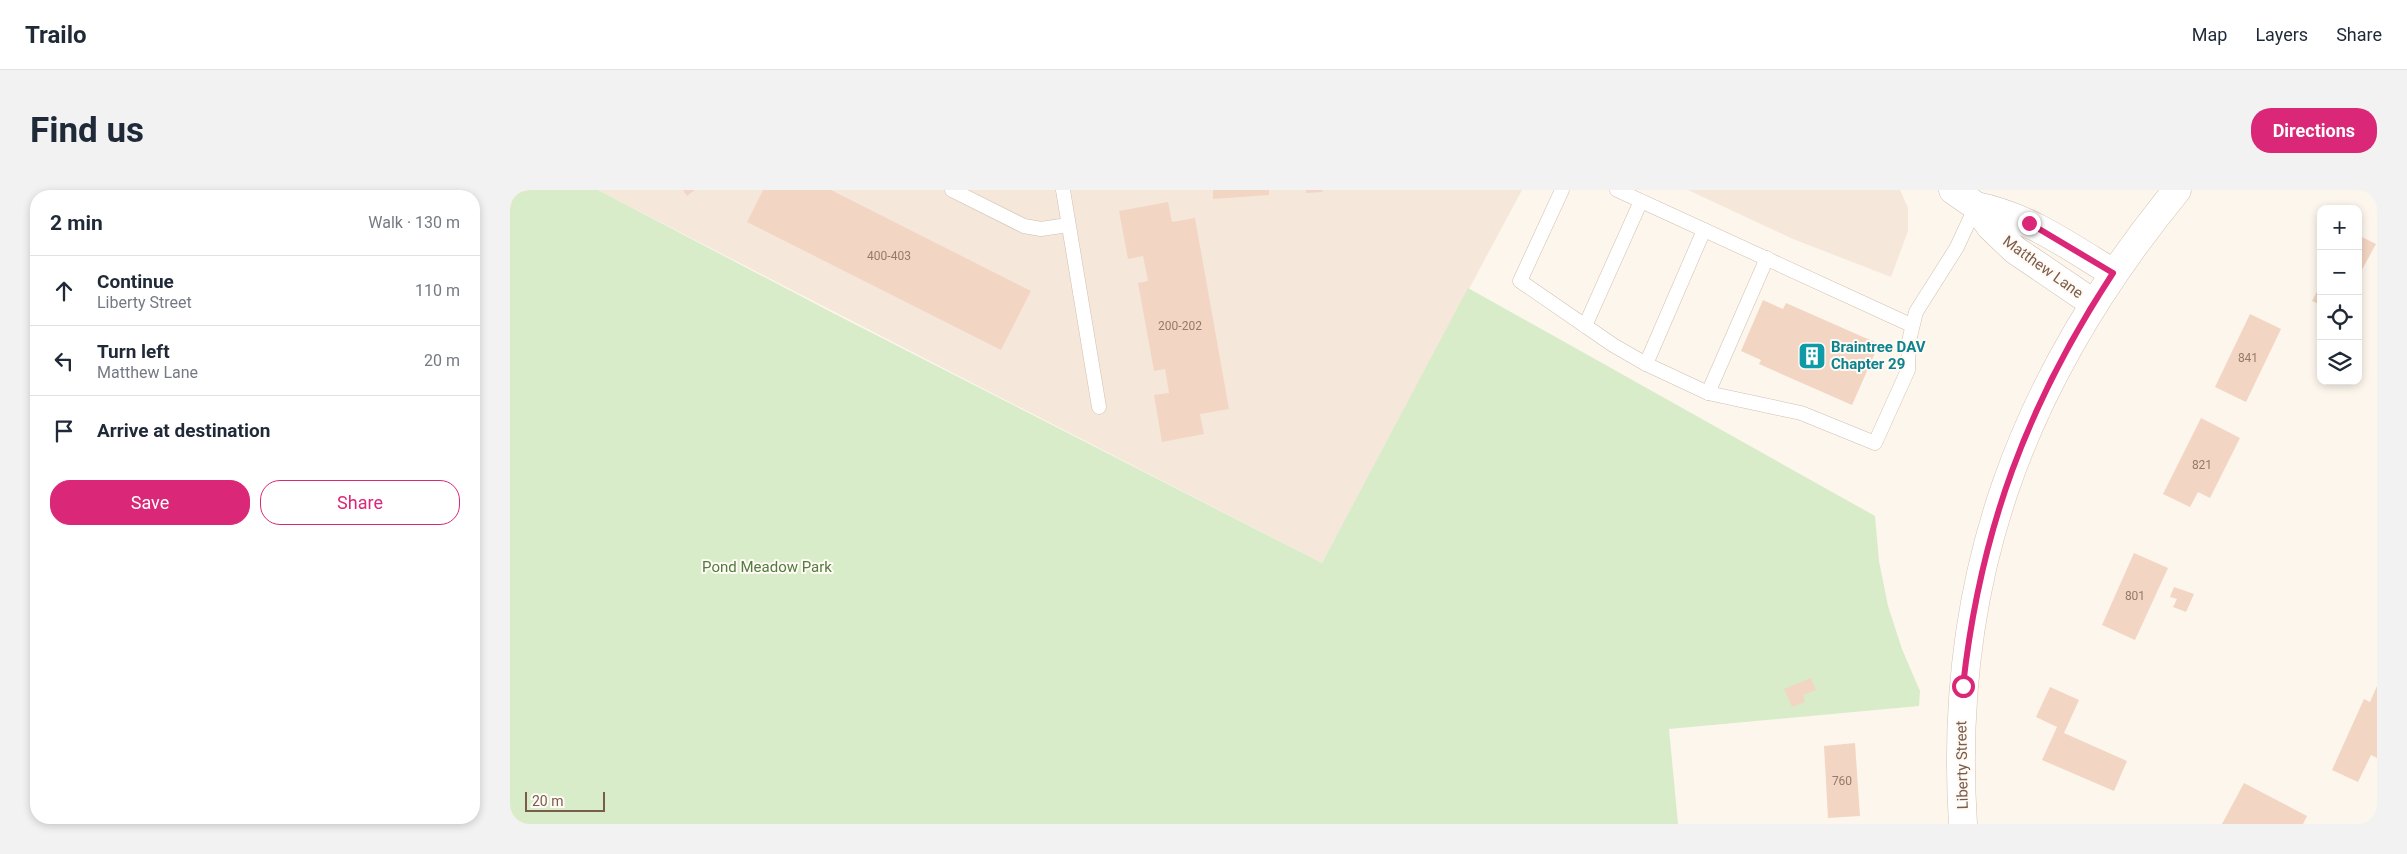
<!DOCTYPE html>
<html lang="en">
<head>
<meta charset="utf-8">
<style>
  :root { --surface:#fff; --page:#f2f2f3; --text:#1f2937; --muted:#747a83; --line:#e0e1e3; --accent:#db2777 }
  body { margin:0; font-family:Roboto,sans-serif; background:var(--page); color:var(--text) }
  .controls { position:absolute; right:15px; top:15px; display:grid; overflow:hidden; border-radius:10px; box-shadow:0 2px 8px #0003 }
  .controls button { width:45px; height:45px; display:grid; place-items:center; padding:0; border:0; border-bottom:1px solid var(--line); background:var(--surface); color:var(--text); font:25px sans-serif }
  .scale { position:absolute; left:15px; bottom:12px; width:80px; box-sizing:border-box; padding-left:5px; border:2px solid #7a5c4d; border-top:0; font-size:14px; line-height:18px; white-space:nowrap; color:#7a5c4d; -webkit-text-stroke:4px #fffaf3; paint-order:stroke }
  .stop { position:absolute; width:15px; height:15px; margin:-11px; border:4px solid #db2777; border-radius:50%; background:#fff }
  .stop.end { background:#db2777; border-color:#fff; box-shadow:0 1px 5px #0008 }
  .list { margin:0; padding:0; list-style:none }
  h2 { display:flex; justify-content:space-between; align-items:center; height:65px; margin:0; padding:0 20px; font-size:21px }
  h2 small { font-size:16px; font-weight:400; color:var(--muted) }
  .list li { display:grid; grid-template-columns:32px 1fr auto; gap:15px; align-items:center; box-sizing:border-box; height:70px; padding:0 20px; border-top:1px solid var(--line) }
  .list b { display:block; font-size:19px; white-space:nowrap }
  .list p { margin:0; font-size:16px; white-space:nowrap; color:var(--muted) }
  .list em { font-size:16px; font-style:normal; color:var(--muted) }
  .actions { display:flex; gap:10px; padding:15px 20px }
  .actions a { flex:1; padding:11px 0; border:1px solid var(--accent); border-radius:20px; text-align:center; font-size:18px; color:var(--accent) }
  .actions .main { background:var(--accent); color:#fff }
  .icon { flex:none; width:28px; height:28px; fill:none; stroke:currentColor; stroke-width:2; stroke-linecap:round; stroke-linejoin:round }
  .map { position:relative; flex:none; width:1867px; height:634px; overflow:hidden; border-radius:20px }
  header { display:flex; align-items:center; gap:30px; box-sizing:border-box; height:70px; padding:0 25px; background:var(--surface); border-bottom:1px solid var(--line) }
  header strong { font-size:24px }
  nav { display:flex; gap:28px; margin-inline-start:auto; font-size:18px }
  .intro { display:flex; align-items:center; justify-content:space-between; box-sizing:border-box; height:120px; padding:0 30px }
  h1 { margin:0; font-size:35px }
  .button { padding:12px 22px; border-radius:20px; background:var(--accent); color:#fff; font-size:18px; font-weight:700 }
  main { display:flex; gap:30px; padding:0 30px }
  aside { flex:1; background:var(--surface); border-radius:20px; box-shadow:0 2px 8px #0003 }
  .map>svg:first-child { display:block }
  .residential { fill:#f5e8da }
  .green { fill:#d8ecc9 }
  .building { fill:#f3d5c3 }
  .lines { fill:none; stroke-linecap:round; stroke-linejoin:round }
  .service-casing { stroke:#d1beb0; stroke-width:15 }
  .minor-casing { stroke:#d1beb0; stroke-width:29 }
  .secondary-casing { stroke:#d6c0b0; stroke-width:29 }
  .service { stroke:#fff; stroke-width:14 }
  .minor { stroke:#fff; stroke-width:28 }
  .secondary { stroke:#fff; stroke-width:28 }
  .route { stroke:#db2777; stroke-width:6 }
  .labels { text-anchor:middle; stroke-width:4; stroke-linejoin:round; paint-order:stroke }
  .number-label { font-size:12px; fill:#987a6a }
  .street-label { font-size:15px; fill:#7a5c4d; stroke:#fffaf3 }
  .culture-label { font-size:15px; font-weight:bold; fill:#0d838f; stroke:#fffaf3; text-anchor:start }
  .park-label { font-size:15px; fill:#537a41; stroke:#fffaf3 }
</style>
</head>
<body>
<header>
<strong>Trailo</strong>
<nav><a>Map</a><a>Layers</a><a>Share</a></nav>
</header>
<div class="intro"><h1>Find us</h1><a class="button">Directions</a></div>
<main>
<aside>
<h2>2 min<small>Walk · 130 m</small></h2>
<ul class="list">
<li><svg class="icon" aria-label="ahead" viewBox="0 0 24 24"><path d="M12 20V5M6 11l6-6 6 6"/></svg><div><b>Continue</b><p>Liberty Street</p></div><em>110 m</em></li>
<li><svg class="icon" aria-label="left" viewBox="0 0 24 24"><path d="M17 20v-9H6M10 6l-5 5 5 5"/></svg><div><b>Turn left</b><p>Matthew Lane</p></div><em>20 m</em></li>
<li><svg class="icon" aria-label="arrive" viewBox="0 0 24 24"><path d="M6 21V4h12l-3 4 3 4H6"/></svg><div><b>Arrive at destination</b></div></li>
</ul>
<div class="actions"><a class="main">Save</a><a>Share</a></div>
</aside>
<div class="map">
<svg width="1867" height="634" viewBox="0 0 1867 634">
  <rect width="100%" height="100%" fill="#fdf6ec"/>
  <!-- residential -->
  <g class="residential">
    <path d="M88,0H1012L812,373Z"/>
    <path d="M1178,0H1390L1398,18V41L1381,87L1283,49Z"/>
  </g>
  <!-- green -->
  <path class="green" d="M0,0H88L321,122L812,373L958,98L1365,326L1369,371L1378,416L1392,459L1410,501L1409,516L1159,539L1168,634H0Z"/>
  <!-- building -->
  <g class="building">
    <path d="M173,0H185L177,6Z"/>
    <path d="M253,0H321L521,101L491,160L237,32Z"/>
    <path d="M703,0H759V5L703,9Z"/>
    <path d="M796,0H812L813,2L796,3Z"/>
    <path d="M658,12L662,32L685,28L719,219L690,224L694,244L652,252L644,205L659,203L655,179L644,181L628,93L638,91L633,66L618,69L609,21Z"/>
    <path d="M1848,45L1866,54L1848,87Z"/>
    <path d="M1811,94V115L1802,111Z"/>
    <path d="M1253,110L1273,119L1276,113L1369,154L1342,215L1249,174L1251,170L1231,161Z"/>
    <path d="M1740,124L1771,139L1736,212L1705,197Z"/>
    <path d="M1691,228L1730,248L1700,308L1688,302L1680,317L1653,304Z"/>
    <path d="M1624,363L1658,378L1625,450L1592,435Z"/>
    <path d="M1664,397L1684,404L1676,422L1663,417L1667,409L1660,407Z"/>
    <path d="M1301,488L1306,500L1293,505L1295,512L1282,517L1274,499Z"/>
    <path d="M1867,496V568L1861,565L1848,592L1822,580L1854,509L1860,512Z"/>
    <path d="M1540,497L1569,510L1554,543L1617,571L1604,601L1532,570L1547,537L1526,527Z"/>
    <path d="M1345,553L1350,626L1318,628L1314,556Z"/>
    <path d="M1734,593L1797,626L1793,634H1712Z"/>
  </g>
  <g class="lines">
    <defs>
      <g id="service">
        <path d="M442,0L514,36L531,39L558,35"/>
        <path d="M553,0L589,217"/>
        <path d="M1052,0L1010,91L1103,155L1136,174L1198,203L1291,223L1365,253L1398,180L1399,151L1406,122L1447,57L1466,16"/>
        <path d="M1107,0L1401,135"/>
        <path d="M1075,136L1131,11"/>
        <path d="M1136,174L1194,40"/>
        <path d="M1198,203L1257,68"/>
      </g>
      <g id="minor">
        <path d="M1443,0L1466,16L1480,36L1505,60L1583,113"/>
        <path d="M1466,16C1517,26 1559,56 1603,83"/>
      </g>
      <path id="secondary" d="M1453,634C1437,388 1512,189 1667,0"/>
    </defs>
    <!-- service casing -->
    <use href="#service" class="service-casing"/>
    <!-- minor casing -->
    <use href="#minor" class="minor-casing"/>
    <!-- secondary casing -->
    <use href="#secondary" class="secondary-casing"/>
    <!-- service -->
    <use href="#service" class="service"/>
    <!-- minor -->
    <use href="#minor" class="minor"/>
    <!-- secondary -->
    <use href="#secondary" class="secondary"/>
  </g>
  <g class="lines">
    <!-- route -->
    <path class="route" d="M1453,496C1470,341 1517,214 1603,83L1519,33"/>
  </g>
  <!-- icons -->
  <defs>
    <symbol id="building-square" viewBox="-11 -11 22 22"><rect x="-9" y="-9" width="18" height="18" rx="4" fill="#0f9aa8" stroke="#fffaf3"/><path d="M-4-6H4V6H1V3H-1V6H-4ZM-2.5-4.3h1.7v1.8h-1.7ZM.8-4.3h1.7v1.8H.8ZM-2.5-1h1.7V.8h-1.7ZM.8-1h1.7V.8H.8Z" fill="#fff"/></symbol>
  </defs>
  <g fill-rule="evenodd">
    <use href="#building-square" x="1286" y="150" width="32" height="32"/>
  </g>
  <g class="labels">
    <!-- number labels -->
    <g class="number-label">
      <text x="379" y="70">400-403</text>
      <text x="670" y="140">200-202</text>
      <text x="1738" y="172">841</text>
      <text x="1692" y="279">821</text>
      <text x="1625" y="410">801</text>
      <text x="1332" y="595">760</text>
    </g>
    <!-- street labels -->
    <g class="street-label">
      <text transform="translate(1533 77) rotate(36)" y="5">Matthew Lane</text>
      <text transform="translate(1452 575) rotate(-91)" y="5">Liberty Street</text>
    </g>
    <!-- culture labels -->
    <g class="culture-label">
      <text x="1321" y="162">Braintree DAV<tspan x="1321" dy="17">Chapter 29</tspan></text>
    </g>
    <!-- park labels -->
    <g class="park-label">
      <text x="257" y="382">Pond Meadow Park</text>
    </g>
  </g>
</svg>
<div class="controls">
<button>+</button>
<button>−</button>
<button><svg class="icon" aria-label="locate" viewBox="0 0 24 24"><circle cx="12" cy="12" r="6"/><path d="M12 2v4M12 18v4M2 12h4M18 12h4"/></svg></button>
<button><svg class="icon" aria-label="layers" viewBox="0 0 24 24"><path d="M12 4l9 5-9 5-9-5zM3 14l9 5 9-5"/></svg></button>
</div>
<div class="scale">20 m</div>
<div class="stop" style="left:1453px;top:496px"></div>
<div class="stop end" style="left:1519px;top:33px"></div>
</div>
</main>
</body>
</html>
